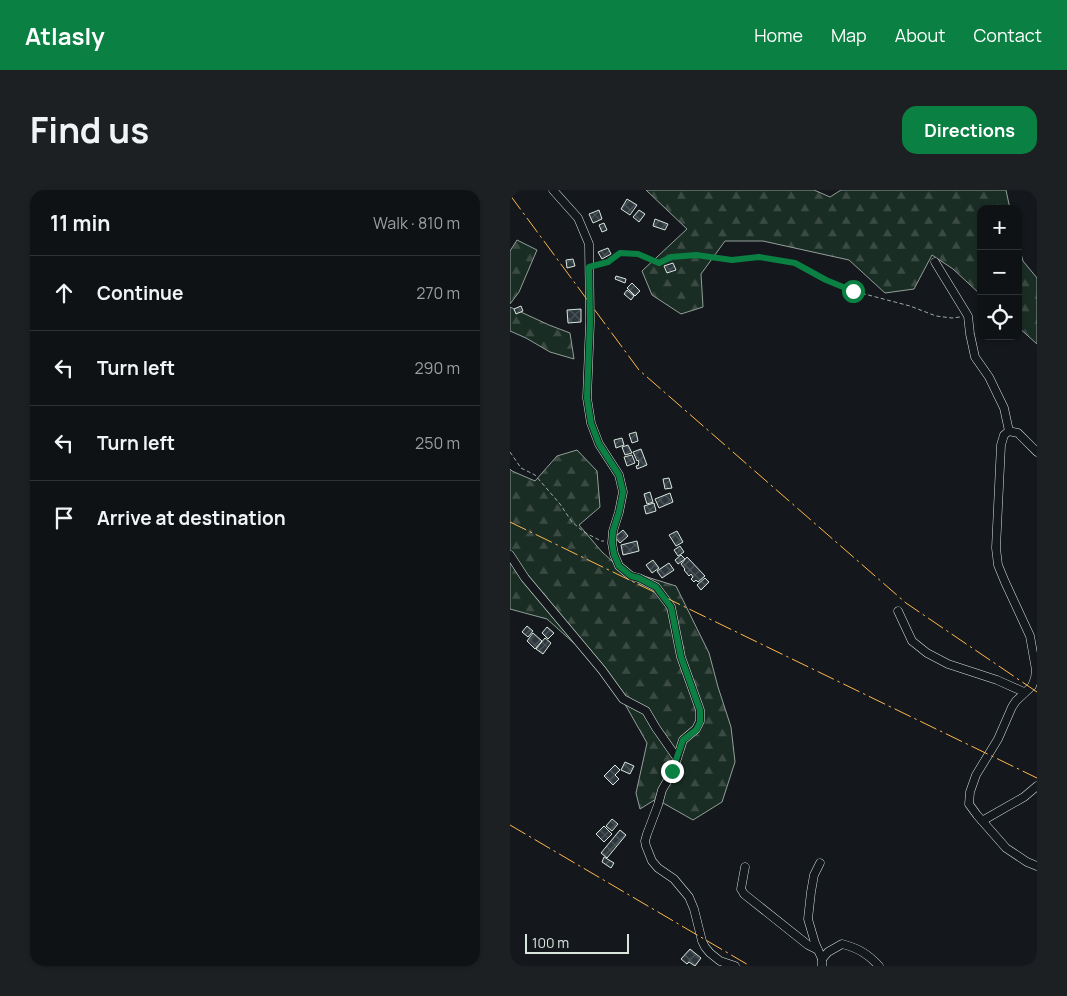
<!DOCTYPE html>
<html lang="en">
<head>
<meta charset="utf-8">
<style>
  :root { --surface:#0f1215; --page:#1d2022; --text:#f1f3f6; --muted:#9b9ea0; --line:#2f3234; --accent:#0b8043 }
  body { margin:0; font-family:Manrope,sans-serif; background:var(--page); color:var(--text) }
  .controls { position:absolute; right:15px; top:15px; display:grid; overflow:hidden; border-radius:10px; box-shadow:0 1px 4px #0004 }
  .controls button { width:45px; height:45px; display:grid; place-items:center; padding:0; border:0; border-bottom:1px solid var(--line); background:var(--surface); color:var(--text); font:25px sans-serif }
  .scale { position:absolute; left:15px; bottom:12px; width:104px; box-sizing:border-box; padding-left:5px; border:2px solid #d8e6dc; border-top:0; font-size:14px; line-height:18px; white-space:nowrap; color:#d8e6dc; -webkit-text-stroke:4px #14181c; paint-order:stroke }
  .stop { position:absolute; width:15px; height:15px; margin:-11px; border:4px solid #0b8043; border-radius:50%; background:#fff }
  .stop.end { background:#0b8043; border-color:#fff; box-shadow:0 1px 5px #0008 }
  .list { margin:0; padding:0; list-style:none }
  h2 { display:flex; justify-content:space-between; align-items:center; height:65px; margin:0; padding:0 20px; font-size:21px }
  h2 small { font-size:16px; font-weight:400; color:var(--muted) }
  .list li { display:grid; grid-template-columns:32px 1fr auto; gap:15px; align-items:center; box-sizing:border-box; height:75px; padding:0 20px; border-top:1px solid var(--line) }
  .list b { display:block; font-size:19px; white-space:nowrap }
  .list em { font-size:16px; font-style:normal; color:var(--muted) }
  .icon { flex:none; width:28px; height:28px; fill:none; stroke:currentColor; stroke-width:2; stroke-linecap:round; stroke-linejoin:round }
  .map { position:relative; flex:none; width:527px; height:776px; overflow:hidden; border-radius:15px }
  header { display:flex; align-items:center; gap:30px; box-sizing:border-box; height:70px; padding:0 25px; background:var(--accent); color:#fff }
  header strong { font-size:24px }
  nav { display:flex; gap:28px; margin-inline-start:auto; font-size:18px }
  .intro { display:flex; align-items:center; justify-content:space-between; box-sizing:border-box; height:120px; padding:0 30px }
  h1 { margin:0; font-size:35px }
  .button { padding:12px 22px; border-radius:15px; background:var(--accent); color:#fff; font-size:18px; font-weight:700 }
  main { display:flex; gap:30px; padding:0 30px }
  aside { flex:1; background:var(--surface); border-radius:15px; box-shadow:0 1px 4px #0004 }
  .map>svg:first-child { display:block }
  .forest { fill:url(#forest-firs); stroke:#939e99 }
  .building { fill:url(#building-cross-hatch); stroke:#d8e6dc }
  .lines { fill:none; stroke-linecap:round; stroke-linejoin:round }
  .minor-casing { stroke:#d8e6dc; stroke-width:9 }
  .path { stroke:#9da8a2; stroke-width:1; stroke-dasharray:4 2.5; stroke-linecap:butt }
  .minor { stroke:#14181c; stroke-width:8 }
  .power { stroke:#ffb74d; stroke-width:1; stroke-dasharray:18 4 2.5 4; stroke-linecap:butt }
  .route { stroke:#0b8043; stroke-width:6 }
</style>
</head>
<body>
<header>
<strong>Atlasly</strong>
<nav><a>Home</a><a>Map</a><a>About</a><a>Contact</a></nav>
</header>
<div class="intro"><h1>Find us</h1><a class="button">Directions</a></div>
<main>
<aside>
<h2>11 min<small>Walk · 810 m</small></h2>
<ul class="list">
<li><svg class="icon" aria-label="ahead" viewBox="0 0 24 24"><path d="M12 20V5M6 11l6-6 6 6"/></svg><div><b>Continue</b></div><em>270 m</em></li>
<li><svg class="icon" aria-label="left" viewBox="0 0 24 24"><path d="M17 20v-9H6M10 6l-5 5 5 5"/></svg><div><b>Turn left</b></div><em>290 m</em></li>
<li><svg class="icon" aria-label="left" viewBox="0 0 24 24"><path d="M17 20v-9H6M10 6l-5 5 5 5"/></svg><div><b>Turn left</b></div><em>250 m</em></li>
<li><svg class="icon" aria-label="arrive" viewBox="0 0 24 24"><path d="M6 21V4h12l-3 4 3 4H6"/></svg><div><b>Arrive at destination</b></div></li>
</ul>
</aside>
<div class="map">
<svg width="527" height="776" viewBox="0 0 527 776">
  <defs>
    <pattern id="forest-firs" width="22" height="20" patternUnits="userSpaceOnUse" patternTransform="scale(1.25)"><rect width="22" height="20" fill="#1a2d24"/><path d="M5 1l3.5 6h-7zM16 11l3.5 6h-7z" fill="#3b4b43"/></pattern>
    <pattern id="building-cross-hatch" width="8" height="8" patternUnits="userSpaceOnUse" patternTransform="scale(1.25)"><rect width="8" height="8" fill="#2c363c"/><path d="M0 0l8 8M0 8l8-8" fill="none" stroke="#4a5358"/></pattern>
  </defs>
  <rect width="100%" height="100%" fill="#14181c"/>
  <!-- forest -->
  <g class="forest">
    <path d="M136,0H304L320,7L331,0H496L500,19H471V105L443,79L422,65L404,99L375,103L339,70L253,51H215L191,84L193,117L171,124L142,105L132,81L177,39Z"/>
    <path d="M7,50L27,60L9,102L0,114V61Z"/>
    <path d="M508,52L513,71L527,88V154L508,137Z"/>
    <path d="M0,117L39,135L60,143L64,169L40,162L16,148L0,141Z"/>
    <path d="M67,260L87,281L90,317L69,335L92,362L111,379L166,396L199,463L208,497L221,537L225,572L212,612L183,630L146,609L130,619L126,603L137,553L116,516L102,496L75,463L37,429L0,419V279L2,281L25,291L47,266Z"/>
  </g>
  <!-- building -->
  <g class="building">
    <path d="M117,9L127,15L120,25L111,19Z"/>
    <path d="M89,20L92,29L83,33L79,24Z"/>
    <path d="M129,20L135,24L129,32L123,27Z"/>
    <path d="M145,29L158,34L155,40L143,36Z"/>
    <path d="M94,33L97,40L92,42L89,35Z"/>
    <path d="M98,58L101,64L92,69L88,62Z"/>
    <path d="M63,69L65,76L57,78L56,70Z"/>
    <path d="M163,73L166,80L157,83L154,76Z"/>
    <path d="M106,86L116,89L115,93L105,89Z"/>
    <path d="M122,93L130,101L125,106L117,98Z"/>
    <path d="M117,100L124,106L121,110L114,104Z"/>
    <path d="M11,116L13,121L6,124L4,119Z"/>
    <path d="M71,119V132L58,133L57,120Z"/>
    <path d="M126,242L128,251L122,253L119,244Z"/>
    <path d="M112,248L114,255L106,258L104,250Z"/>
    <path d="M118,255L122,263L115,265L112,257Z"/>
    <path d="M131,259L137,275L127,279L126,276L129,275L128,274L129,273L128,270L127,271L123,262Z"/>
    <path d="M122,265L125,273L117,276L114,267Z"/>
    <path d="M159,288L162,298L155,299L153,289Z"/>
    <path d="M140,302L143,312L137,314L134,304Z"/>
    <path d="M160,303L163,312L149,318L145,309Z"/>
    <path d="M144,313L146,321L136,324L134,316Z"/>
    <path d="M113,340L118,346L110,353L105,347Z"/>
    <path d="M167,341L173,352L166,356L159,345Z"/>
    <path d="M127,351L129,361L113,365L111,355Z"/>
    <path d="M170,356L174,362L168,366L164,360Z"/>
    <path d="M171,365L175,369L168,374L165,370Z"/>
    <path d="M177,367L195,386L188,392L186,390L184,392L181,389L183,387L181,384L179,386L174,380L175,379L171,374Z"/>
    <path d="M143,370L149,378L142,383L136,375Z"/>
    <path d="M159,373L164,380L152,388L147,381Z"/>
    <path d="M195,388L199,392L191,400L187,395Z"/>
    <path d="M17,436L23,441L18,447L12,442Z"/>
    <path d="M37,437L44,443L38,449L32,443Z"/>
    <path d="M23,443L32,451L25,459L17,451Z"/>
    <path d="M35,448L41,453L33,464L26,459Z"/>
    <path d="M115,572L124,576L120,584L111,580Z"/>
    <path d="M105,575L110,580L105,585L109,589L103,595L94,586Z"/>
    <path d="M102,629L108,634L102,641L96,636Z"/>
    <path d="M94,636L102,644L94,652L86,644Z"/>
    <path d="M110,640L116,645L97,668L91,663Z"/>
    <path d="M94,667L104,673L101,678L92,672Z"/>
    <path d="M180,759L191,768L185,776L179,772L177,774L171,769Z"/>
  </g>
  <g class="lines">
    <defs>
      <g id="minor">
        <path d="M43,0L68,28L79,54L80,132L77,208L81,233L89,254L109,285L113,302L109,322L103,341L102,353L104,364L109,376L121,386L129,388L146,397L161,417L171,467L190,520V531L186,539L173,550L163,581L152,600L148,615L137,644L135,651L136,656L142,671L148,678L164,689L179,707L184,719L192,751L195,757L200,763L210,771L225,776"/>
        <path d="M425,72L458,126L460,144L465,167L479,187L494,218L499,241"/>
        <path d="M527,262L508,243L499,241L494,245L491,255L486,358L488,375L495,392L520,446L526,480L525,488L522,496L506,511L502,517L488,549L466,585L460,602L459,614L467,625L496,658L517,672L527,676"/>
        <path d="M0,365L15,388L92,480L113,509L136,521L146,538L167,568"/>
        <path d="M388,421L402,451L417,463L438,474L487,490L514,502"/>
        <path d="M472,631L514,607L527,596"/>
        <path d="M310,673L304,685L301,702L298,729L305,753L312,769"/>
        <path d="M235,677L231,699L234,704L298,755L308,760"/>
        <path d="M312,776V769L318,762L332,754C348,758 358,764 369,776"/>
      </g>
    </defs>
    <!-- minor casing -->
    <use href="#minor" class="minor-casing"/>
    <!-- path -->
    <g class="path">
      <path d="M87,75L98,72L110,63L128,64L149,73L161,67L186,65L222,70L249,67L285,73L316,90L343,101L400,116L426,126L442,128L450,127"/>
      <path d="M0,262L11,278L25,285L50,314L62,332L74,342L91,351H94"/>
    </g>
    <!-- minor -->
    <use href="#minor" class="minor"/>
    <!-- power -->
    <g class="power">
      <path d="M0,5L129,180L396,413L527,502"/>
      <path d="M0,332L527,588"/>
      <path d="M0,635L240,776"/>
    </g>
  </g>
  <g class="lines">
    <!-- route -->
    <path class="route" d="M162,581L173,550L186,540L190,532V520L171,467L161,417L146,397L129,388L121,386L109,376L104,364L102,353L103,341L109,322L113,302L109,285L89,254L81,233L77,208L80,132L79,77L98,72L110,63L128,64L149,73L161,67L186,65L222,70L249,67L285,73L316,90L343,101"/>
  </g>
</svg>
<div class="controls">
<button>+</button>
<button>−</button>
<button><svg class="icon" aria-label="locate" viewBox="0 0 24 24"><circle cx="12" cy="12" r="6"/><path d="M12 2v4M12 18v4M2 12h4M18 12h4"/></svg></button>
</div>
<div class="scale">100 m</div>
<div class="stop" style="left:343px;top:101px"></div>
<div class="stop end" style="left:162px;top:581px"></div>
</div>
</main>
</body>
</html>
